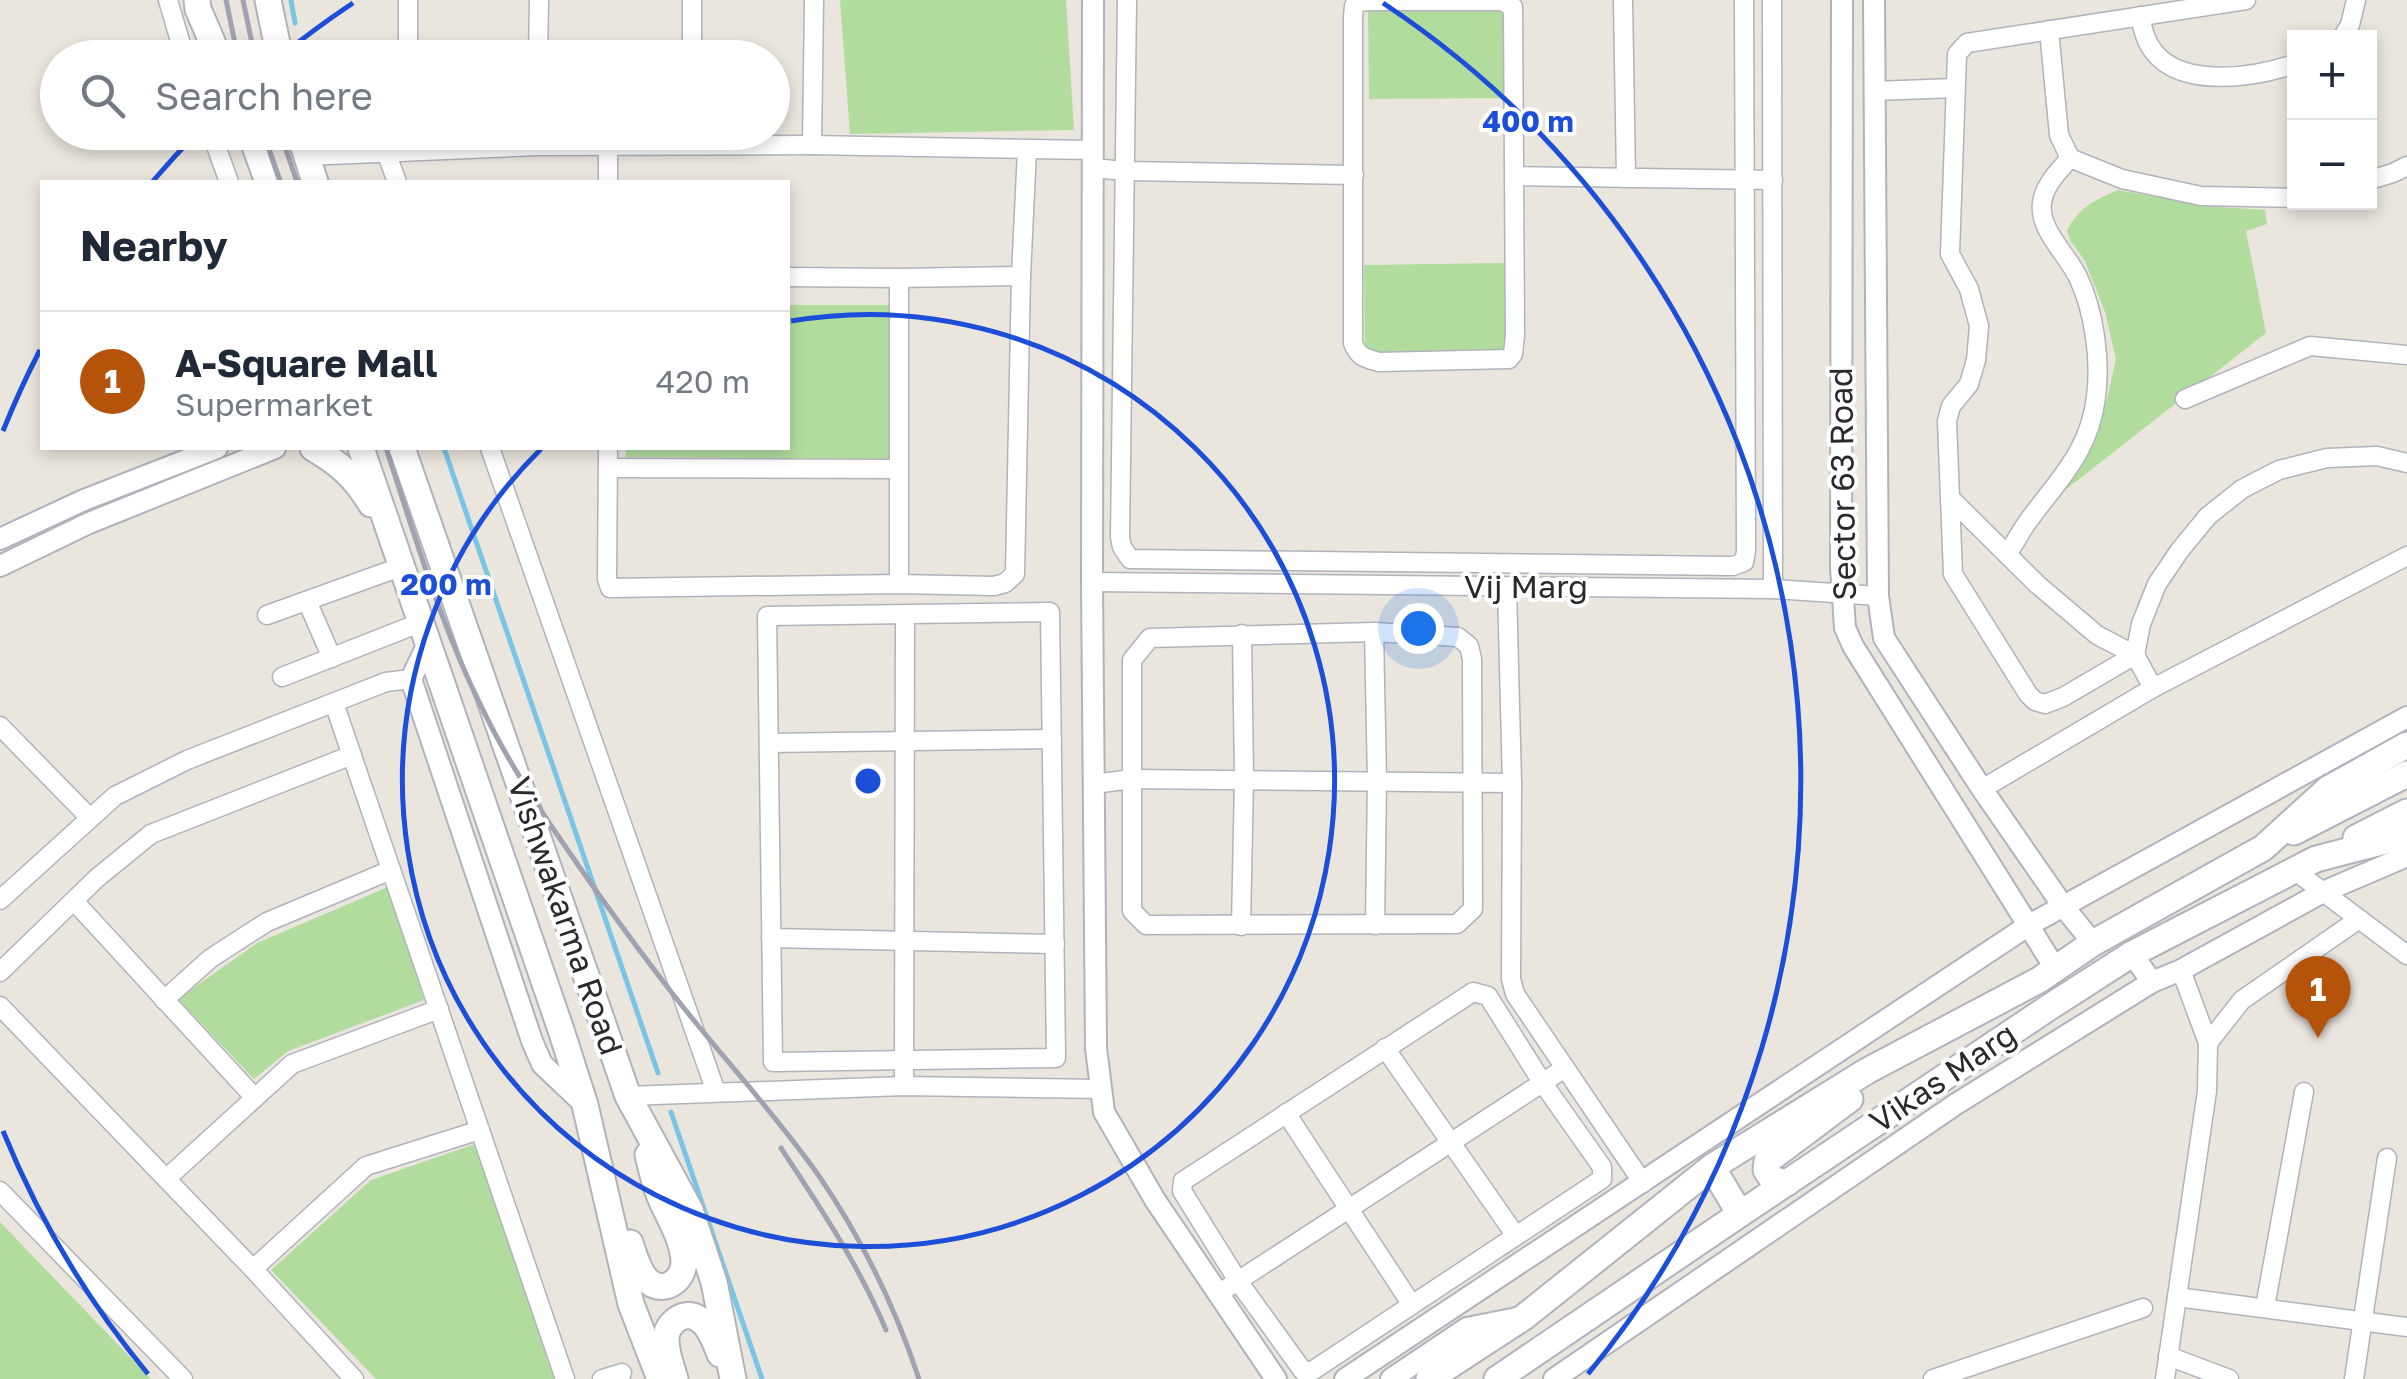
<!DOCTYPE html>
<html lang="en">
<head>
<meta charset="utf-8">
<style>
  :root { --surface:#fff; --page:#f6f6f7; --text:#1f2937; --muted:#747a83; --line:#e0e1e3; --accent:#b45309 }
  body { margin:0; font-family:"Golos Text",sans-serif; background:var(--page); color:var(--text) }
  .controls { position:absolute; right:30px; top:30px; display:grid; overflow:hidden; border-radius:0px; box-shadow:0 5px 15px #0003 }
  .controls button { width:90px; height:90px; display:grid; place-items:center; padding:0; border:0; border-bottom:2px solid var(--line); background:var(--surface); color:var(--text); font:50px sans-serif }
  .you { position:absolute; left:1418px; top:628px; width:35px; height:35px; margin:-25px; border:8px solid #fff; border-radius:50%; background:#1a73e8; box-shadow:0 0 0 15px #1a73e833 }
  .badge { display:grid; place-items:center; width:65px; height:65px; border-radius:50%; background:var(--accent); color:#fff; font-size:32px; font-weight:700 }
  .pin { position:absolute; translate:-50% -82px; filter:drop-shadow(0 2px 5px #0008) }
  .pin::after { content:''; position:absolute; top:52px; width:35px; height:30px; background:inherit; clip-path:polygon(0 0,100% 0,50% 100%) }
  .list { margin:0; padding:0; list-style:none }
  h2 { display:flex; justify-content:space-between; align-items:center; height:130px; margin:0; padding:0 40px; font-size:42px }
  h2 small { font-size:32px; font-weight:400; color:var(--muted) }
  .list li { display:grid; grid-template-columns:65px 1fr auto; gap:30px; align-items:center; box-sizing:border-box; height:140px; padding:0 40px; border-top:2px solid var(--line) }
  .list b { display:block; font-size:38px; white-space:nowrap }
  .list p { margin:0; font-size:32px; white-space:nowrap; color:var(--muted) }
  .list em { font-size:32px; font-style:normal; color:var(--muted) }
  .icon { flex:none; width:55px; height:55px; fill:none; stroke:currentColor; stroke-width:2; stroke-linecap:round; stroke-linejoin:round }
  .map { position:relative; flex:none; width:2407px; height:1379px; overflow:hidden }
  .search { position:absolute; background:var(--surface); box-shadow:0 5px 15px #0003; left:40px; top:40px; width:750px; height:110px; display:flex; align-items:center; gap:25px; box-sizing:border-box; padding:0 35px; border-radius:55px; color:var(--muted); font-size:38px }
  .panel { position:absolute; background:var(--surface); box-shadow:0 5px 15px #0003; left:40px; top:180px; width:750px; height:270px; border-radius:0px }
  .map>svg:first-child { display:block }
  .green { fill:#b2dc9e }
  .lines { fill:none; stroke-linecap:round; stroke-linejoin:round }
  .stream { stroke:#79c5e3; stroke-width:5 }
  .minor-casing { stroke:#b0b3bc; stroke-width:21 }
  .tertiary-casing { stroke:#b0b3bc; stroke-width:24 }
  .secondary-casing { stroke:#b0b3bc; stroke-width:29 }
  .minor { stroke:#fff; stroke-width:18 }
  .tertiary { stroke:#fff; stroke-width:20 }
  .secondary { stroke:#fff; stroke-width:25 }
  .rail { stroke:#a0a2b2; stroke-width:5 }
  .ring { fill:none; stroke:#1d4ed8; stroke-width:5 }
  .labels { text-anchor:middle; stroke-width:8; stroke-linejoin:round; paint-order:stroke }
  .street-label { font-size:32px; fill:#2a2a2a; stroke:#fff }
  .centre { fill:#1d4ed8; stroke:#fff; stroke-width:5 }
  .ring-label { font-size:30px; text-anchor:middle; font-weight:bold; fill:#1d4ed8; stroke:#fff; stroke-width:8; stroke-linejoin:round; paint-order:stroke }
</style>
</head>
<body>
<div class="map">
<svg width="2407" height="1379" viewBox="0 0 2407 1379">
  <rect width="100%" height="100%" fill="#eae5dd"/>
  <!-- green -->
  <g class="green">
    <path d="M840,0H1066L1074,130L850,134Z"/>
    <path d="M1509,7L1510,98L1369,99L1368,9Z"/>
    <path d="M2118,190L2207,206L2265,210L2267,224L2246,231L2266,333L2056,497L2090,444L2107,399L2116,359L2105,312L2085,261L2070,240L2067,230C2081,206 2093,201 2118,190Z"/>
    <path d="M1505,263L1506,353L1365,355L1364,265Z"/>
    <path d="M788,305H891L889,459L626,457V448H788Z"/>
    <path d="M388,887L424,1000L288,1051L254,1079L178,999L257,943Z"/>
    <path d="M475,1144L554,1379H376L271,1270L371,1180Z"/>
    <path d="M0,1222L151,1379H0Z"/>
  </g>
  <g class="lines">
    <!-- stream -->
    <g class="stream">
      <path d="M291,0L295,23"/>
      <path d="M444,448L658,1073"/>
      <path d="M671,1112L762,1379"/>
    </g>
    <defs>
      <g id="minor">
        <path d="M168,0L185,58"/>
        <path d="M1127,0L1120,537L1122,547L1130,559L1733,566L1744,562L1746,551L1744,0"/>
        <path d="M1623,0L1626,178"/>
        <path d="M1772,0L1773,589"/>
        <path d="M1370,1H1502L1513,7L1515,335L1513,354L1509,359L1379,362C1365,358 1358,357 1353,343V17L1354,6L1357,2Z"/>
        <path d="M2140,16C2143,29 2145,41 2154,52C2183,89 2256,77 2294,64"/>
        <path d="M2049,30L2059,135L2070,158L2122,179L2201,196L2294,198"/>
        <path d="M2342,38L2350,25L2356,0"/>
        <path d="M408,58V0"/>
        <path d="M538,58L539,0"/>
        <path d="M692,58V0"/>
        <path d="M1875,91L1955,88"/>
        <path d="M211,132L229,182"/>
        <path d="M812,145L814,0"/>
        <path d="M608,147V182"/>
        <path d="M386,152L397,182"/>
        <path d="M306,156L537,146L812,145L1093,150"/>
        <path d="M1092,168L1125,171L1354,175"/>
        <path d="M1515,176L1773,180"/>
        <path d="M2370,180L2393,173L2407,166"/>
        <path d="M788,277L899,278L1021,276"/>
        <path d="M2185,399L2310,346L2407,355"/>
        <path d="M490,448L716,1092"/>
        <path d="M608,448L607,579L610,588L899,584L994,586L1005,583L1015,574L1021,276L1027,150"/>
        <path d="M608,468L898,469"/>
        <path d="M1951,499L2038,585L2097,635L2135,655L2153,688"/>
        <path d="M2007,554C2016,542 2022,528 2032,516C2061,477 2090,449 2096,397C2101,359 2094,311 2078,277C2067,254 2038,229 2042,203C2044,185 2059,171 2070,158"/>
        <path d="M1092,582L1773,589L1878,596"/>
        <path d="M899,584V278"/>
        <path d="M1507,587L1512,783L1511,979L1515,994L1643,1183"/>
        <path d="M307,601L332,658"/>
        <path d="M1050,612L1056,1058L773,1062L767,616Z"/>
        <path d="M267,615L403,566"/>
        <path d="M1374,632L1458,637L1469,646L1472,659L1473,909L1457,924L1146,925L1132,911V660L1150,638Z"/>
        <path d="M1374,632L1377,780L1375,925"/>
        <path d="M2135,655L2063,697L2045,704L2035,701L2028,694L1953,574L1947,421L1951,406L1969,384L1976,360L1979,326L1969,289L1950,254L1957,54L1967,43L2246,0"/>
        <path d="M2135,655L2141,624L2157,584L2180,550L2208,516L2242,489L2279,470L2327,458L2377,456L2407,463"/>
        <path d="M282,677L422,622"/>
        <path d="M334,703L565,1379"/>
        <path d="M0,726L90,818"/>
        <path d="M769,743L1052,739"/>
        <path d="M1094,784L1132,779L1512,783"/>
        <path d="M1982,789L2153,688L2407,556"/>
        <path d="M2294,870L2407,955"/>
        <path d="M0,900L115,796L187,760L386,682L411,679"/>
        <path d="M74,901L255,1098"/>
        <path d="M1241,926L1244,779L1242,634"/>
        <path d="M771,938L1055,944"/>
        <path d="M2181,970L2208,1043"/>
        <path d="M0,972L97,878L151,834L352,755"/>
        <path d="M1473,992L1488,996L1542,1082L1602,1167V1179L1312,1371H1303L1238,1281L1182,1191L1183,1181Z"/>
        <path d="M164,1000L211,958L267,922L391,870"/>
        <path d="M0,1006L253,1269L354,1379"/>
        <path d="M1385,1048L1516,1236"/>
        <path d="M904,1086L905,614"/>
        <path d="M628,1096L904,1086L1101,1089"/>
        <path d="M1286,1113L1412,1305"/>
        <path d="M166,1179L292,1064L439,1009"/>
        <path d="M0,1191L183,1379"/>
        <path d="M253,1269L366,1166L480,1130"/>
        <path d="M1218,1294L1565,1068"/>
        <path d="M2177,1297L2407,1327"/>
        <path d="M2265,1307L2304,1092"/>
        <path d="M2168,1356L2229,1379"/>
        <path d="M602,1379L622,1373"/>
        <path d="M1933,1379L2143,1308"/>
        <path d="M2165,1379L2207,1091L2208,1043L2242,1000L2359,919"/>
        <path d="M2354,1379L2387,1158"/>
      </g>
      <g id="tertiary">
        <path d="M1093,0L1092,582L1096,1048L1104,1112L1155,1200L1276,1379"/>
        <path d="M1842,0L1841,567L1845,628L1853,646L2055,968"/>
        <path d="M1874,0L1878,596L1884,638L1982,789L2063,906L2093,943"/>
        <path d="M0,539L84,500L217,448"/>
        <path d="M0,566L89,523L275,448"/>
        <path d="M428,643L411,679L532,1041L542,1064L583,1103"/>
        <path d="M2132,954L2152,982L2181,970L2323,892L2407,856"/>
        <path d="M1345,1379L2029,925L2407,717"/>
        <path d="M1391,1379L1467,1328L1517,1318"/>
        <path d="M1554,1379L1956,1104L2152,982"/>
      </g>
      <g id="secondary">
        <path d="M197,0L198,9L219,58"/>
        <path d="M268,0L280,58"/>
        <path d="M250,132L268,182"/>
        <path d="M299,132L315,182"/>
        <path d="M313,448C340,464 355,477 371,504"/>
        <path d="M361,448L561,1030L585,1105L631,1304L660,1379"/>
        <path d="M402,448L628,1096L690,1210L714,1282L733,1379"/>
        <path d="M2294,832L2407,774"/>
        <path d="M2356,838L2407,812"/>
        <path d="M1712,1167L1740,1214"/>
        <path d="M1787,1183L1772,1179L1766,1170L1767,1161L1850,1099"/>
        <path d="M630,1243C634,1255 638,1270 646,1279C661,1296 684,1282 684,1261C683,1238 667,1215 659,1194C654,1181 651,1168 648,1155"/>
        <path d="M675,1379C671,1365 663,1346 667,1332C670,1324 677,1318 684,1316C705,1312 714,1339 720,1354"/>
        <path d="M1429,1379L1524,1317L1712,1167L1867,1071L2039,980L2093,943L2263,848L2328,789L2407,745"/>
        <path d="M1497,1379L1740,1214L2048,1008L2132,954L2316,859L2397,838L2407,833"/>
      </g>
    </defs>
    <!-- minor casing -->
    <use href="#minor" class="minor-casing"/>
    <!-- tertiary casing -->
    <use href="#tertiary" class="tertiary-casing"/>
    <!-- secondary casing -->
    <use href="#secondary" class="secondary-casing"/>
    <!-- minor -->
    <use href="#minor" class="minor"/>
    <!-- tertiary -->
    <use href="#tertiary" class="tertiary"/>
    <!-- secondary -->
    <use href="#secondary" class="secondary"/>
    <!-- rail -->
    <g class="rail">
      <path d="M226,0L238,58"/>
      <path d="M243,0L255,58"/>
      <path d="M263,132L280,182"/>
      <path d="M280,132L297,182"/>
      <path d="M386,448C415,536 441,627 483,710C506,758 535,803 565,846C599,896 635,945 672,993C720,1055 774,1112 819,1176C862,1239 895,1306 919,1379"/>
      <path d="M781,1148C820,1207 859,1265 886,1330"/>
    </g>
  </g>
  <!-- distance rings -->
  <g class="ring">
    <path d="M791 321A466 466 0 1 1 541 449"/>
    <path d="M148 1374A933 933 0 0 1 3 1131M3 431A933 933 0 0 1 40 350M153 181A933 933 0 0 1 197 133M281 56A933 933 0 0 1 353 3M1383 3A933 933 0 0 1 1588 1374"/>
  </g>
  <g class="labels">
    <!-- street labels -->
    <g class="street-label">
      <text transform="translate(1843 484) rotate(-91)" y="11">Sector 63 Road</text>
      <text x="1526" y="598">Vij Marg</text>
      <text transform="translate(565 916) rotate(71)" y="11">Vishwakarma Road</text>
      <text transform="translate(1943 1078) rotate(-34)" y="11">Vikas Marg</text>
    </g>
  </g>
  <circle cx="868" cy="781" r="15" class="centre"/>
  <g class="ring-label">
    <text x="1528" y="132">400 m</text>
    <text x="446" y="595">200 m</text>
  </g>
</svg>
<div class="controls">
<button>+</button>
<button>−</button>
</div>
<div class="you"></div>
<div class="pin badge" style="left:2318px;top:1038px">1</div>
<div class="search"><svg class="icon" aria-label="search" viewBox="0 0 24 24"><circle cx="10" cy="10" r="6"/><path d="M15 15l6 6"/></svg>Search here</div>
<section class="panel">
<h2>Nearby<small></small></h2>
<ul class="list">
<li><span class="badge">1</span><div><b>A-Square Mall</b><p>Supermarket</p></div><em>420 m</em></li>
</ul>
</section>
</div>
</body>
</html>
